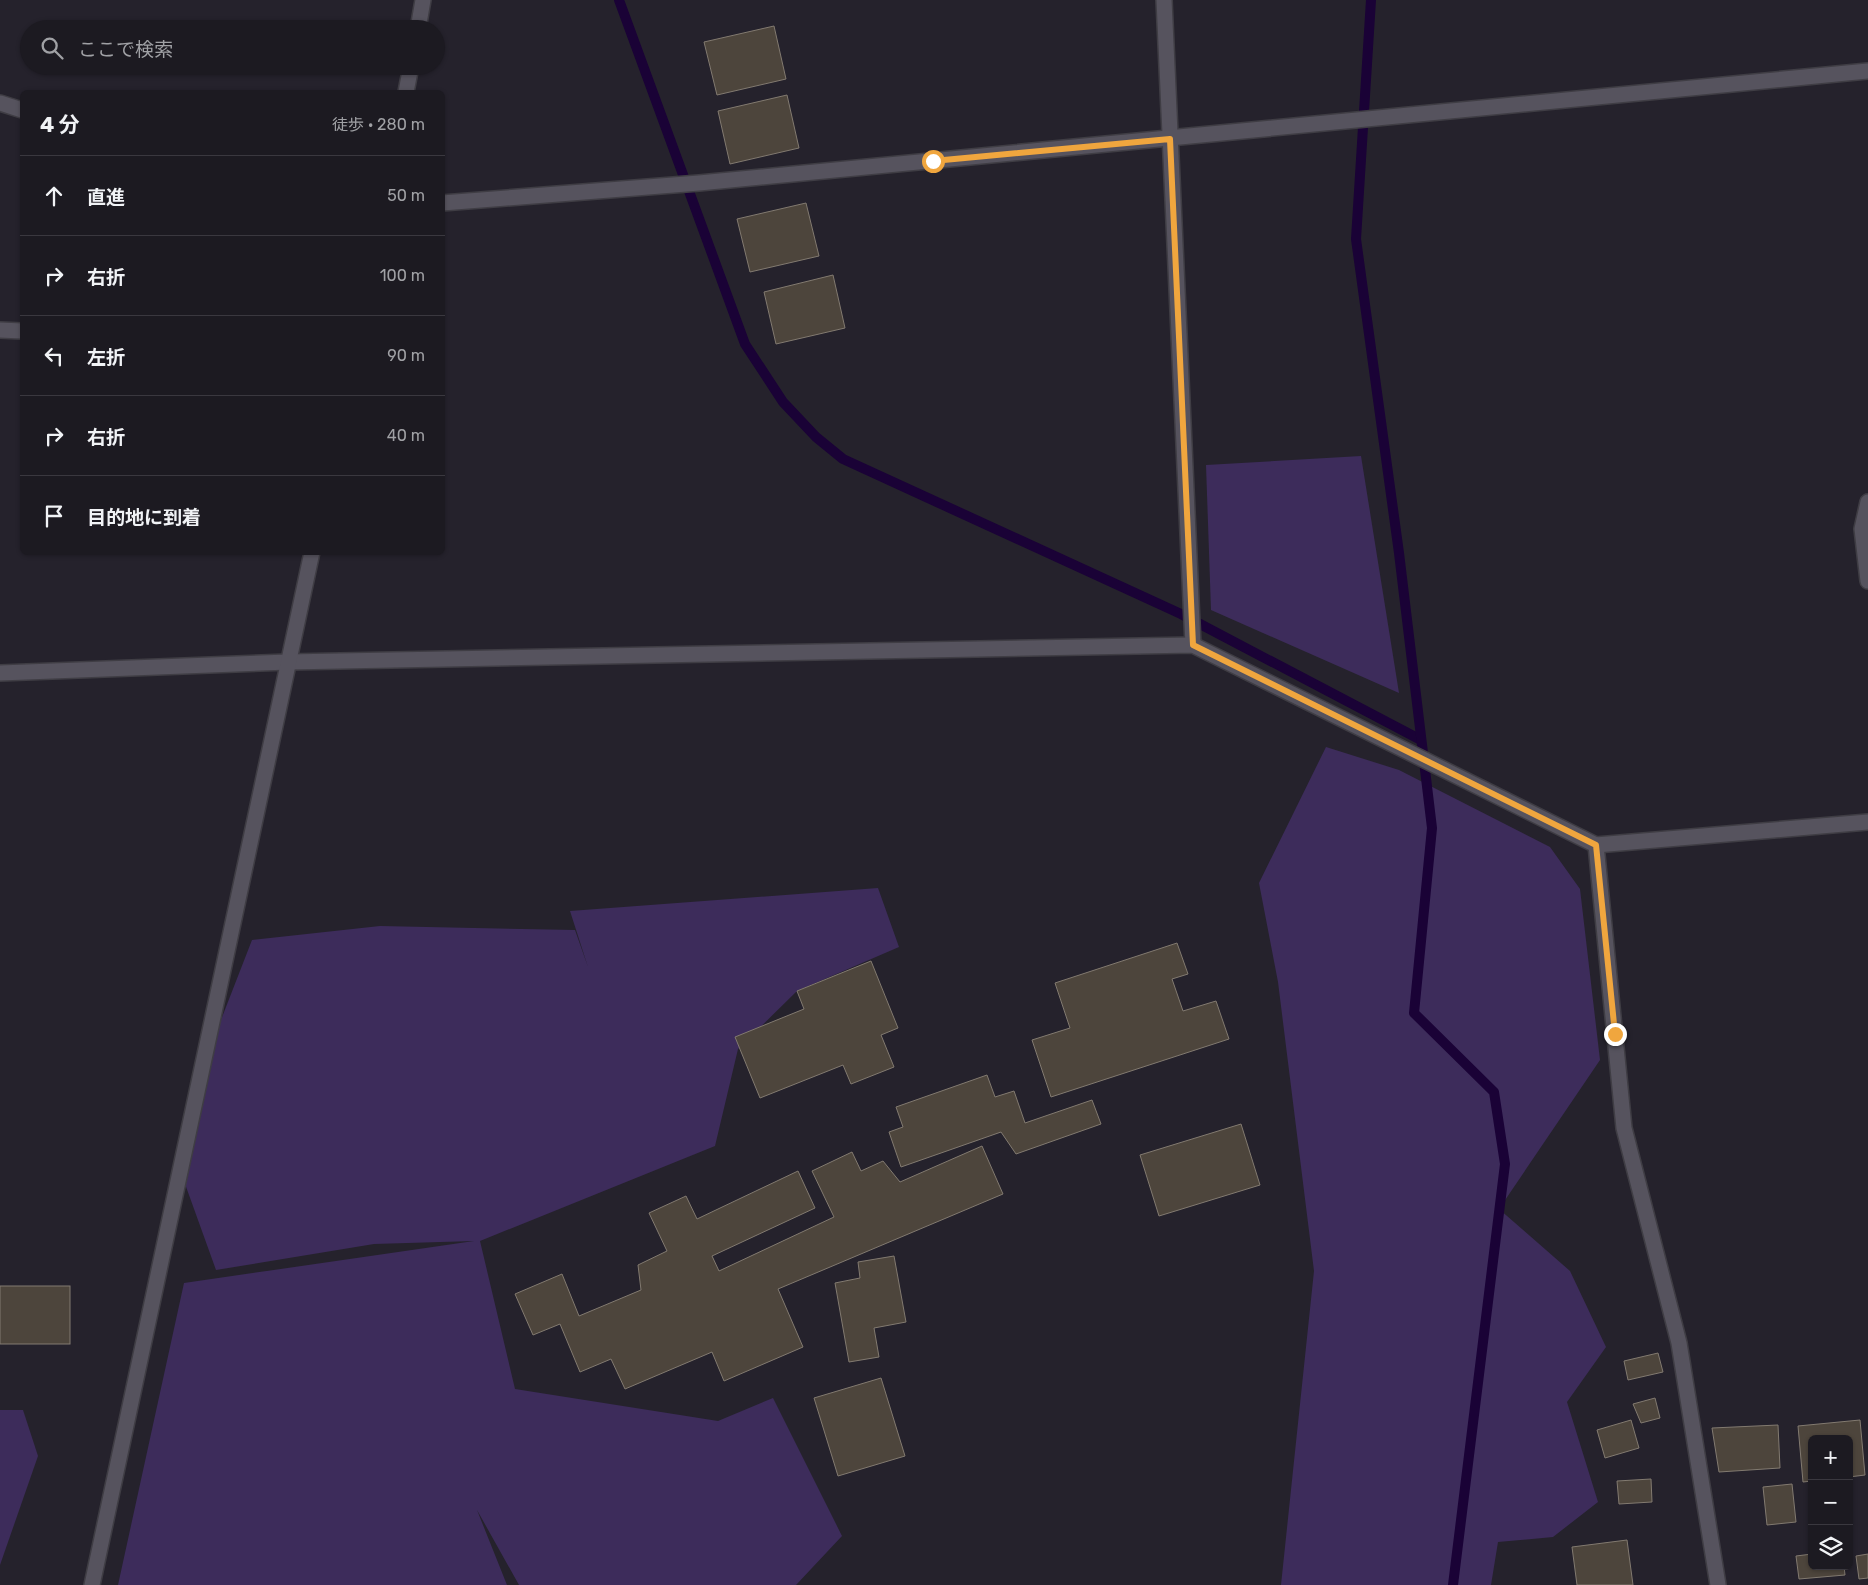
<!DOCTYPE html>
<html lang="ja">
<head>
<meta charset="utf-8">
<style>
  :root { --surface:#1c1a21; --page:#29272e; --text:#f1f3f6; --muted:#a0a1a5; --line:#3a383f }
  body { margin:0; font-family:Rubik,"Noto Sans JP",sans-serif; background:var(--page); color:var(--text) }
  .controls { position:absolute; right:15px; bottom:15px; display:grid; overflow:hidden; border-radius:8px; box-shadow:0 1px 4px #0004 }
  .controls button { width:45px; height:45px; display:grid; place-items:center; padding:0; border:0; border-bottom:1px solid var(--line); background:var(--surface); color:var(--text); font:25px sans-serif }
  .stop { position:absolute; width:15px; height:15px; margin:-11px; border:4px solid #f0a63e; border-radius:50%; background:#fff }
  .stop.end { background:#f0a63e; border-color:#fff; box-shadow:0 1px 5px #0008 }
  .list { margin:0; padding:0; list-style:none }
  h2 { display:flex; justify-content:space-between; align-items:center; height:65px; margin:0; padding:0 20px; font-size:21px }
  h2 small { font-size:16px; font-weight:400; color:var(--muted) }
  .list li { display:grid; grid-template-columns:32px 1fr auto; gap:15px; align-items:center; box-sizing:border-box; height:80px; padding:0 20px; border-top:1px solid var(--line) }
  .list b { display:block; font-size:19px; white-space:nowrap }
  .list em { font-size:16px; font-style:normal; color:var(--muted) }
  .icon { flex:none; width:28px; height:28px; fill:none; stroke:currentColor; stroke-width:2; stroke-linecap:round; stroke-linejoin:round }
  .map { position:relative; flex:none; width:1868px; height:1585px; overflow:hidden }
  .search { position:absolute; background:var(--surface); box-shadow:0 1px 4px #0004; left:20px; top:20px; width:425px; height:55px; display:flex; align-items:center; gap:12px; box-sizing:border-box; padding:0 18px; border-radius:28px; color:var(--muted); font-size:19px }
  .panel { position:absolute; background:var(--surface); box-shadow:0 1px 4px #0004; left:20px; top:90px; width:425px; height:465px; border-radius:8px }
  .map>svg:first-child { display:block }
  .green { fill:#3d2c5b }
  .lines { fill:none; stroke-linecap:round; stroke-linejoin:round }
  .stream { stroke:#1a0236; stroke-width:10 }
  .building { fill:#4d453c; stroke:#827a70 }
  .minor-casing { stroke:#3f3d44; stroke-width:18 }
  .minor { stroke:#56535e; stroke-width:15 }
  .route { stroke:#f0a63e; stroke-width:6 }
</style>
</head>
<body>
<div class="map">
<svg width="1868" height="1585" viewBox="0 0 1868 1585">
  <rect width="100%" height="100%" fill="#25222c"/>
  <!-- green -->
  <g class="green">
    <path d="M1361,456L1399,693L1211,610L1206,465Z"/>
    <path d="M1326,747L1399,770L1550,847L1580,889L1600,1060L1499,1209L1570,1271L1606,1347L1567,1402L1598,1502L1553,1537L1498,1542L1491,1585H1281L1314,1271L1278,982L1259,883Z"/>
    <path d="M878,888L899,947L797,991L738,1049L715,1146L480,1241L515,1389L718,1421L773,1398L842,1536L796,1585H519L477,1510L507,1585H118L184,1283L474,1241L374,1244L216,1270L180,1170L200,1074L252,940L380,926L575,930L588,967L570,911Z"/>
    <path d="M0,1410H23L38,1456L0,1565Z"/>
  </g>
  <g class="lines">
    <!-- stream -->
    <g class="stream">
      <path d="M619,0L745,344L783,402L816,437L843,459L1181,614L1421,740"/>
      <path d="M1371,0L1356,239L1399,553L1432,828L1414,1013L1494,1092L1505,1164L1453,1585"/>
    </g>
  </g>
  <!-- building -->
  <g class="building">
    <path d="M774,26L786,79L717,95L704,42Z"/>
    <path d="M787,95L799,148L730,164L718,111Z"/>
    <path d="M806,203L819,256L750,272L737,219Z"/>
    <path d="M833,275L845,328L776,344L764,292Z"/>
    <path d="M1177,943L1188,974L1172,979L1183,1011L1216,1001L1229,1039L1051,1097L1032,1040L1070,1028L1055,983Z"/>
    <path d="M871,961L898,1028L881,1035L894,1067L851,1084L843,1065L760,1098L735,1037L804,1009L797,991Z"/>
    <path d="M987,1075L995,1097L1014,1091L1025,1123L1092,1100L1101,1124L1016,1154L1001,1132L901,1167L889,1132L903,1127L896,1107Z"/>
    <path d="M1241,1124L1260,1185L1159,1216L1140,1155Z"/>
    <path d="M982,1146L1003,1194L778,1289L803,1347L724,1381L712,1352L625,1389L611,1359L580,1372L560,1324L533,1335L515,1294L562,1274L579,1316L641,1290L638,1265L667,1251L649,1213L686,1196L697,1219L798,1171L815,1208L712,1256L719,1271L834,1217L812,1171L852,1152L861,1171L883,1161L900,1182Z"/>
    <path d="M894,1256L906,1322L874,1328L879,1357L849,1362L835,1283L860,1278L858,1262Z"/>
    <rect x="0" y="1286" width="70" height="58"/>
    <path d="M1658,1353L1663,1372L1628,1380L1624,1361Z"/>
    <path d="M881,1378L905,1456L838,1476L814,1398Z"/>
    <path d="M1655,1398L1660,1418L1641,1423L1633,1404Z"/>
    <path d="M1631,1420L1639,1448L1605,1458L1597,1430Z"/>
    <path d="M1860,1420L1865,1475L1849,1477V1439H1812V1481L1803,1482L1798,1426Z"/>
    <path d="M1778,1425L1780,1468L1719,1472L1712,1428Z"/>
    <path d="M1651,1479L1652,1502L1619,1504L1617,1481Z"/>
    <path d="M1792,1484L1796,1522L1767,1525L1763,1487Z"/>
    <path d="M1627,1540L1633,1585H1577L1572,1547Z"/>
    <path d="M1812,1554V1566H1844L1845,1575L1799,1579L1796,1556Z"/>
    <path d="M1868,1554V1578L1859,1579L1856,1556Z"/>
  </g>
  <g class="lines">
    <defs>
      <g id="minor">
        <path d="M1164,0L1193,645"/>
        <path d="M418,29L423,0"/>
        <path d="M406,92L411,66"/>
        <path d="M0,103L22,110"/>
        <path d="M442,203L699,183L1868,71"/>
        <path d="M0,330L22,331"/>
        <path d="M1868,502L1862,529L1868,581"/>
        <path d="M0,673L288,662L1193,645L1596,845L1624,1128L1679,1343L1718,1585"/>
        <path d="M1596,845L1868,822"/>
        <path d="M92,1585L312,552"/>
      </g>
    </defs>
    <!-- minor casing -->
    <use href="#minor" class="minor-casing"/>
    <!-- minor -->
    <use href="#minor" class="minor"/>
  </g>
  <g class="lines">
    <!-- route -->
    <path class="route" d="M933,161L1170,139L1193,645L1596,845L1615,1034"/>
  </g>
</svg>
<div class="controls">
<button>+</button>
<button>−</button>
<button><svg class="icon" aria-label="layers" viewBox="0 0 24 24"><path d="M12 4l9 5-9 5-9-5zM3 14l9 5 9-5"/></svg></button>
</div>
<div class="stop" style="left:933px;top:161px"></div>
<div class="stop end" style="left:1615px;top:1034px"></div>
<div class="search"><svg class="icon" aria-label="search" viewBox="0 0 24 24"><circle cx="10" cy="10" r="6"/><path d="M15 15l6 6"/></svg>ここで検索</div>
<section class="panel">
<h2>4 分<small>徒歩 · 280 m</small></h2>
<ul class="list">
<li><svg class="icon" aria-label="ahead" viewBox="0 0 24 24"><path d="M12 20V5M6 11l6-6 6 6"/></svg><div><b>直進</b></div><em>50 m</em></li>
<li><svg class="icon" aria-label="right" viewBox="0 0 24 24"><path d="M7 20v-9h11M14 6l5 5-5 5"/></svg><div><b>右折</b></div><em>100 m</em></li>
<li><svg class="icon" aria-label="left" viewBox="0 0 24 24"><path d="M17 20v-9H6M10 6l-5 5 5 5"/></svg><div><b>左折</b></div><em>90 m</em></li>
<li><svg class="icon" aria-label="right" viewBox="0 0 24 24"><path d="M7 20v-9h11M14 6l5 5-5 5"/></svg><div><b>右折</b></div><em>40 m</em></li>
<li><svg class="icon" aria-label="arrive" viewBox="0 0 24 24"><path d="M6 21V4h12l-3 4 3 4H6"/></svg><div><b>目的地に到着</b></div></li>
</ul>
</section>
</div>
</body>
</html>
